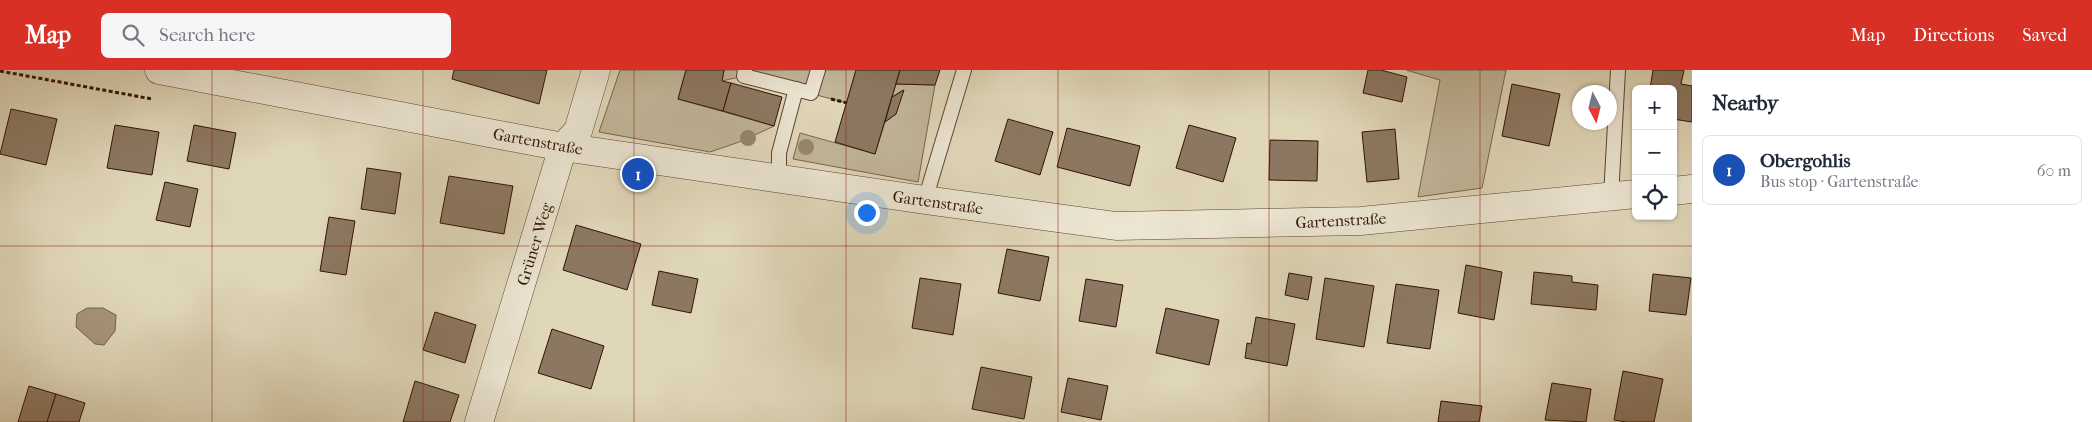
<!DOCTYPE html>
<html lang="en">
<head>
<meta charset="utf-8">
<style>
  :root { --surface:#fff; --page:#f6f6f7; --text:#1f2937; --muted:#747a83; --line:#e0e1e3; --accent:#d93025 }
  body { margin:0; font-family:"IM FELL French Canon",serif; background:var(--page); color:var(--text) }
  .controls { position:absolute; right:15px; top:15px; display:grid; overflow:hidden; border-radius:8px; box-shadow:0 1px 4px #0004 }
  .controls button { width:45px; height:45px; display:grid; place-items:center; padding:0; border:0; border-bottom:1px solid var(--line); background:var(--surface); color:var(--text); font:25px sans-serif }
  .compass { position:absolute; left:1572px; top:15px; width:45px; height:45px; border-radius:50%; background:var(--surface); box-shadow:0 1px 4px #0004; rotate:173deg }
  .you { position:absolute; left:866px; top:142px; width:18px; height:18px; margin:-12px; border:4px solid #fff; border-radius:50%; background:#1a73e8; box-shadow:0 0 0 8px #1a73e833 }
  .badge { display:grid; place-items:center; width:32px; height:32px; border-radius:50%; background:var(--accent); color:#fff; font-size:16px; font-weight:700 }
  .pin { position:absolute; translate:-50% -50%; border:2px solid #fff; box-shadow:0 1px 5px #0006 }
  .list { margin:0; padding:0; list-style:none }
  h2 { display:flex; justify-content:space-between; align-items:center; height:65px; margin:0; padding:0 20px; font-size:21px }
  h2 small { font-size:16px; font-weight:400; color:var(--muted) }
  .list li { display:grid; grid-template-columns:32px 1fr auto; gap:15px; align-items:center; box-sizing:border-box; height:70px; margin:0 10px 10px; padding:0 10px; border:1px solid var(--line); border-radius:8px }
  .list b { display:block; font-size:19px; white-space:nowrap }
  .list p { margin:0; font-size:16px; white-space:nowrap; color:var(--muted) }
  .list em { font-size:16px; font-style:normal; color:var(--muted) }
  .icon { flex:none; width:28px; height:28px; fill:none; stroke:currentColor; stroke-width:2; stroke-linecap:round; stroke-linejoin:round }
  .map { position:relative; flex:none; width:1692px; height:352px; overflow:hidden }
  header { display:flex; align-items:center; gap:30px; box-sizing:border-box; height:70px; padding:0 25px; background:var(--accent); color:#fff }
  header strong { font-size:24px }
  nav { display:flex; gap:28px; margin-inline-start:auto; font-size:18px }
  .search { width:350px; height:45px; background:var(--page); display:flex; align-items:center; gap:12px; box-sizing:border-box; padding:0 18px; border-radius:8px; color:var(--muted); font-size:19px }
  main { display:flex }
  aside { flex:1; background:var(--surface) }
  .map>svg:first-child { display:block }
  .green { fill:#c2b69a; stroke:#7a644f }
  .water { fill:#a5947b; stroke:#77604b }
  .building { fill:#8c7862; stroke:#321204 }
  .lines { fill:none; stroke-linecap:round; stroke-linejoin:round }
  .service-casing { stroke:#5e4331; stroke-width:16 }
  .minor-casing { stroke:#5e4331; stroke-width:29 }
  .path { stroke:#321204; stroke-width:3; stroke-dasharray:4 2.5; stroke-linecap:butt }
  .service { stroke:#ebe5d2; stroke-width:14 }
  .minor { stroke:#ebe5d2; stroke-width:28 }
  .tree { fill:#98866e }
  .grid { fill:none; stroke:#8f2418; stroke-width:1; stroke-opacity:0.55 }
  .labels { text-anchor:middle; stroke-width:4; stroke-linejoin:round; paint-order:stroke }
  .street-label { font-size:16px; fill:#321204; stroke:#ebe5d2 }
</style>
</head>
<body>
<header>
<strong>Map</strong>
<div class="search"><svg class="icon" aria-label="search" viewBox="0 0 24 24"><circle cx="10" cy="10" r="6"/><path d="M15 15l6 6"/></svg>Search here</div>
<nav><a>Map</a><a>Directions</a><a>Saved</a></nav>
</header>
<main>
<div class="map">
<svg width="1692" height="352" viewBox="0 0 1692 352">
  <rect width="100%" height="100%" fill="#e0d7b9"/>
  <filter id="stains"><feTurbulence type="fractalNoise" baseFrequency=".004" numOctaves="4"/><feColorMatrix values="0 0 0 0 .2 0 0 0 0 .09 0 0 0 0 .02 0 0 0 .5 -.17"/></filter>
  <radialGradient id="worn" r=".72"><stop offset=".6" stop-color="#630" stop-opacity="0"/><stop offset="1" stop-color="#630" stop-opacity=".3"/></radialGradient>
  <!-- green -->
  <g class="green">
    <path d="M620,0H686L678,29L774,56L742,71L710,82L599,62Z"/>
    <path d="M724,0H856L847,33L744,6L722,11Z"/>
    <path d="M1406,0H1506L1482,118L1418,127L1440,10Z"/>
    <path d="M896,14L935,15L918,112L793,89L800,63L875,84L885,52L896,44L903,20L892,27Z"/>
  </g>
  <!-- water -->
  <path class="water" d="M87,238H103L116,245L115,261L104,275L95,274L76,257L77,244Z"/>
  <!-- building -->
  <g class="building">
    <path d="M454,0H547L539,34L452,9Z"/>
    <path d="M686,0H724L722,11L731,13L723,41L678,29Z"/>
    <path d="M856,0H900L875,84L835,72Z"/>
    <path d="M900,0H940L935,15L896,14Z"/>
    <path d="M1368,0H1381L1407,7L1402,32L1363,23Z"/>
    <path d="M1653,0H1684L1681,14L1692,16V52L1673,49V19H1650Z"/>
    <path d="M731,13L782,27L774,56L723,41Z"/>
    <path d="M1512,14L1560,24L1549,76L1502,66Z"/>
    <path d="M904,20L896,44L885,52L892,27Z"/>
    <path d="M11,39L57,49L46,95L0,84Z"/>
    <path d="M1008,49L1053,62L1040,105L995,91Z"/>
    <path d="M115,55L159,62L152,105L107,98Z"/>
    <path d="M194,55L236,63L229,99L187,91Z"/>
    <path d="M1189,55L1236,68L1223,112L1176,98Z"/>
    <path d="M1067,58L1140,76L1130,116L1057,97Z"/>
    <path d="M1395,59L1399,109L1367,112L1362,62Z"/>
    <path d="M1270,70L1318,71L1317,111L1269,110Z"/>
    <path d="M367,98L401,103L395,144L361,139Z"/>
    <path d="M449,106L513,116L504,164L440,153Z"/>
    <path d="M165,112L198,119L190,157L156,150Z"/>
    <path d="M329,147L355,151L346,205L320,201Z"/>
    <path d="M576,155L641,174L627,220L563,200Z"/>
    <path d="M1007,179L1049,187L1040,231L998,223Z"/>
    <path d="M1466,195L1502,202L1494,250L1458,243Z"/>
    <path d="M659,201L698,209L691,243L652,235Z"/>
    <path d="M1534,202L1572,206V212L1598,215L1596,240L1531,234Z"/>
    <path d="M1289,203L1312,207L1308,230L1285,225Z"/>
    <path d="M1653,204L1691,208L1686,245L1649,241Z"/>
    <path d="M920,208L961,214L953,265L912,258Z"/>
    <path d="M1325,208L1374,216L1364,277L1316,269Z"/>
    <path d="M1086,209L1123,215L1116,257L1079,251Z"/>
    <path d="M1396,214L1439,220L1430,279L1387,273Z"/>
    <path d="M1166,238L1219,250L1209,295L1156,283Z"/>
    <path d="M435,242L476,255L465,293L423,280Z"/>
    <path d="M1256,247L1295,254L1287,296L1245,288L1247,273L1251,274Z"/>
    <path d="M552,259L604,276L591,319L538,303Z"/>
    <path d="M981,297L1032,307L1024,349L972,339Z"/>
    <path d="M1623,301L1663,309L1654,352H1627L1614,350Z"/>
    <path d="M1068,308L1108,316L1101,350L1061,342Z"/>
    <path d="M415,311L459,325L450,352H403Z"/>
    <path d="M1552,313L1591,319L1586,352L1545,350Z"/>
    <path d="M29,316L56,324L47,352H18Z"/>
    <path d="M56,324L85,333L79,352H47Z"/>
    <path d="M1441,331L1482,336L1479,352H1438Z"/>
  </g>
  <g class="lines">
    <defs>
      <g id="service">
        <path d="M745,0L744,6L811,23L818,0"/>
        <path d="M779,107V83L796,19"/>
        <path d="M1611,127L1618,0"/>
        <path d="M925,130L964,0"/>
      </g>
      <g id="minor">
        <path d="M159,0L563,77L925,130L1116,156L1361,151L1636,124"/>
        <path d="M1673,121L1692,119"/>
        <path d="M479,352L563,77L578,61L596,0"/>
      </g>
    </defs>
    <!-- service casing -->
    <use href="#service" class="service-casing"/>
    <!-- minor casing -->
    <use href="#minor" class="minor-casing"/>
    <!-- path -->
    <g class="path">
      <path d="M0,1L152,29"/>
      <path d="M831,29L847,33"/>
    </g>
    <!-- service -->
    <use href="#service" class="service"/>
    <!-- minor -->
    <use href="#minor" class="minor"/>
  </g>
  <!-- trees -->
  <g class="tree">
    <circle cx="748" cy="68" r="8"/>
    <circle cx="806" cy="77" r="8"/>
  </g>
  <!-- grid -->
  <path class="grid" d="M212,0V352M423,0V352M634,0V352M846,0V352M1058,0V352M1269,0V352M1480,0V352M0,176H1692"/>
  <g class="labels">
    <!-- street labels -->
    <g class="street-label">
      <text transform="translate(538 71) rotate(10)" y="6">Gartenstraße</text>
      <text transform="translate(938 132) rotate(8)" y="6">Gartenstraße</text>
      <text transform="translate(1341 150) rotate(-3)" y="6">Gartenstraße</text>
      <text transform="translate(534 174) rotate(-73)" y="6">Grüner Weg</text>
    </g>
  </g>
  <rect width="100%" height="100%" filter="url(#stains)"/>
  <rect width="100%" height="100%" fill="url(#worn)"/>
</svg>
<div class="controls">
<button>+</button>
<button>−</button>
<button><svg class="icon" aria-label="locate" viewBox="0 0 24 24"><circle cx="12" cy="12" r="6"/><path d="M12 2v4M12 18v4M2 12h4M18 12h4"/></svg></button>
</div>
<svg class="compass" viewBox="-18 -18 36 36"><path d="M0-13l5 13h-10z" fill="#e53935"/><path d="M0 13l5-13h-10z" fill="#747a83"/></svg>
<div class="you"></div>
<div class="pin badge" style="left:638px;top:104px;background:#1a4fb4">1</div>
</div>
<aside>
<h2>Nearby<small></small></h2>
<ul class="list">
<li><span class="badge" style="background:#1a4fb4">1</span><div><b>Obergohlis</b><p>Bus stop · Gartenstraße</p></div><em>60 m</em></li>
</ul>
</aside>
</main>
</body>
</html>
